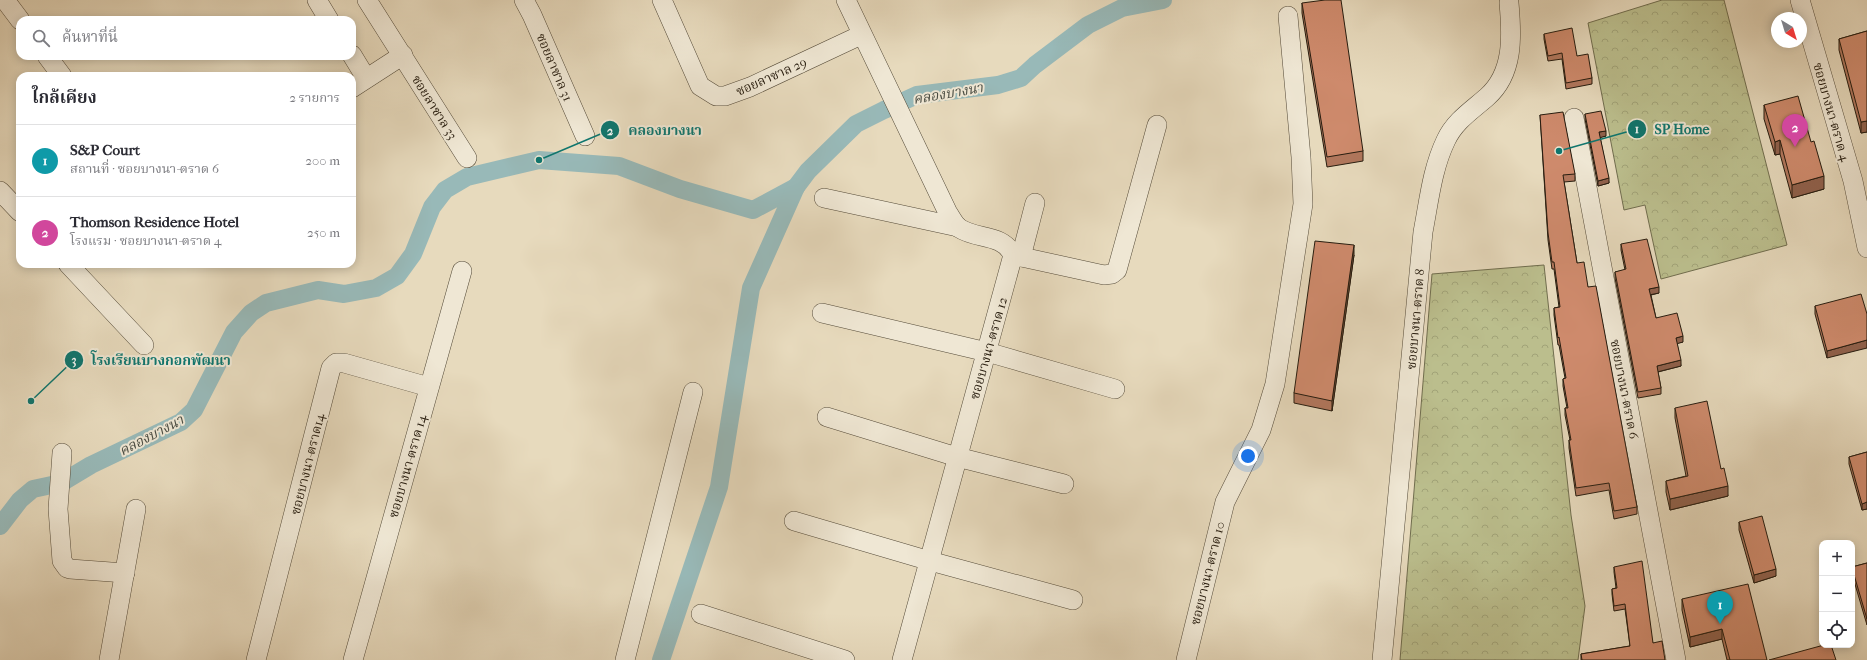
<!DOCTYPE html>
<html lang="th">
<head>
<meta charset="utf-8">
<style>
  :root { --surface:#fff; --page:#f2f2f3; --text:#2b2b33; --muted:#7c7c81; --line:#e1e1e2; --accent:#b45309 }
  body { margin:0; font-family:"IM FELL French Canon","Noto Serif Thai",serif; background:var(--page); color:var(--text) }
  .controls { position:absolute; right:12px; bottom:12px; display:grid; overflow:hidden; border-radius:8px; box-shadow:0 2px 10px #0003 }
  .controls button { width:36px; height:36px; display:grid; place-items:center; padding:0; border:0; border-bottom:1px solid var(--line); background:var(--surface); color:var(--text); font:20px sans-serif }
  .compass { position:absolute; left:1771px; top:12px; width:36px; height:36px; border-radius:50%; background:var(--surface); box-shadow:0 2px 10px #0003; rotate:142deg }
  .you { position:absolute; left:1248px; top:456px; width:14px; height:14px; margin:-10px; border:3px solid #fff; border-radius:50%; background:#1a73e8; box-shadow:0 0 0 6px #1a73e833 }
  .badge { display:grid; place-items:center; width:26px; height:26px; border-radius:50%; background:var(--accent); color:#fff; font-size:13px; font-weight:700 }
  .pin { position:absolute; translate:-50% -33px; filter:drop-shadow(0 1px 2px #0008) }
  .pin::after { content:''; position:absolute; top:21px; width:14px; height:12px; background:inherit; clip-path:polygon(0 0,100% 0,50% 100%) }
  .list { margin:0; padding:0; list-style:none }
  h2 { display:flex; justify-content:space-between; align-items:center; height:52px; margin:0; padding:0 16px; font-size:17px }
  h2 small { font-size:13px; font-weight:400; color:var(--muted) }
  .list li { display:grid; grid-template-columns:26px 1fr auto; gap:12px; align-items:center; box-sizing:border-box; height:72px; padding:0 16px; border-top:1px solid var(--line) }
  .list b { display:block; font-size:15px; white-space:nowrap }
  .list p { margin:0; font-size:13px; white-space:nowrap; color:var(--muted) }
  .list em { font-size:13px; font-style:normal; color:var(--muted) }
  .icon { flex:none; width:22px; height:22px; fill:none; stroke:currentColor; stroke-width:2; stroke-linecap:round; stroke-linejoin:round }
  .map { position:relative; flex:none; width:1867px; height:660px; overflow:hidden }
  .search { position:absolute; background:var(--surface); box-shadow:0 2px 10px #0003; left:16px; top:16px; width:340px; height:44px; display:flex; align-items:center; gap:10px; box-sizing:border-box; padding:0 14px; border-radius:12px; color:var(--muted); font-size:15px }
  .panel { position:absolute; background:var(--surface); box-shadow:0 2px 10px #0003; left:16px; top:72px; width:340px; height:196px; border-radius:12px }
  .map>svg:first-child { display:block }
  .forest { fill:url(#forest-crowns); stroke:#706d4e }
  .lines { fill:none; stroke-linecap:round; stroke-linejoin:round }
  .canal { stroke:#98b9b8; stroke-width:18 }
  .street-casing { stroke:#564c3a; stroke-width:20 }
  .street { stroke:#efe7d4; stroke-width:19 }
  .wall { fill:#b1775d; stroke:#261c0f }
  .shaded-wall { fill:#90614c; stroke:#261c0f }
  .building { fill:#ce8a6c; stroke:#261c0f }
  .labels { text-anchor:middle; stroke-width:4; stroke-linejoin:round; paint-order:stroke }
  .street-label { font-size:13px; fill:#261c0f; stroke:#efe7d4 }
  .water-label { font-size:14px; font-style:italic; fill:#484b42; stroke:#efe7d4 }
  .leader { fill:none; stroke:#0f766e; stroke-width:1.5 }
  .callout-dot { fill:#0f766e; stroke:#efe7d4; stroke-width:1.5 }
  .mark-label { font-size:12px; text-anchor:middle; font-weight:bold; fill:#fff }
  .callout-label { font-size:14px; text-anchor:middle; font-weight:bold; fill:#0f766e; stroke:#efe7d4; stroke-width:4; stroke-linejoin:round; paint-order:stroke }
</style>
</head>
<body>
<div class="map">
<svg width="1867" height="660" viewBox="0 0 1867 660">
  <defs>
    <pattern id="forest-crowns" width="20" height="18" patternUnits="userSpaceOnUse"><rect width="20" height="18" fill="#bbbe8d"/><path d="M2 6a3 3 0 1 1 6 0M12 15a3 3 0 1 1 6 0" fill="none" stroke="#a1a378"/></pattern>
  </defs>
  <rect width="100%" height="100%" fill="#e7dabd"/>
  <filter id="stains"><feTurbulence type="fractalNoise" baseFrequency=".005" numOctaves="4"/><feColorMatrix values="0 0 0 0 .2 0 0 0 0 .09 0 0 0 0 .02 0 0 0 .5 -.17"/></filter>
  <radialGradient id="worn" r=".72"><stop offset=".6" stop-color="#630" stop-opacity="0"/><stop offset="1" stop-color="#630" stop-opacity=".3"/></radialGradient>
  <!-- forest -->
  <g class="forest">
    <path d="M1662,0H1724L1787,245L1661,279L1645,205L1624,210L1588,23Z"/>
    <path d="M1544,265L1571,515L1585,606L1578,660H1400L1432,274Z"/>
  </g>
  <g class="lines">
    <!-- canal -->
    <g class="canal">
      <path d="M0,526L20,500L33,489L61,483L91,465L181,422L194,410L234,332L251,313L266,303L318,290L344,294L376,288L397,276L413,254L432,207L445,190L467,177L539,160L619,166L680,189L753,210L796,187L808,171L856,124L884,110L917,95L998,85L1021,78L1035,65L1088,25L1122,8L1163,0"/>
      <path d="M661,660L719,487L751,288L796,187"/>
    </g>
    <defs>
      <g id="street">
        <path d="M5,0L20,20"/>
        <path d="M317,0L329,20"/>
        <path d="M367,0L467,158"/>
        <path d="M524,0L532,15L585,136"/>
        <path d="M662,0L700,86L716,96H725L750,87L861,35"/>
        <path d="M846,0L948,213C951,217 954,224 959,228C977,240 1002,233 1013,255L902,660"/>
        <path d="M1800,0L1853,181L1867,248"/>
        <path d="M352,55L366,78"/>
        <path d="M47,56L62,76"/>
        <path d="M352,88L403,55"/>
        <path d="M1574,118L1676,660"/>
        <path d="M0,191L20,212"/>
        <path d="M824,198L958,227"/>
        <path d="M1013,255L1104,275L1112,274L1117,270L1157,125"/>
        <path d="M1021,257L1035,203"/>
        <path d="M68,264L144,345"/>
        <path d="M822,313L987,352L1115,389"/>
        <path d="M827,417L957,457L1064,484"/>
        <path d="M62,453L58,509L62,561L67,568L70,569L125,573"/>
        <path d="M794,521L930,561L1073,600"/>
        <path d="M701,614L845,660"/>
        <path d="M109,660L136,509"/>
        <path d="M256,660L331,368L336,363H344L429,387"/>
        <path d="M353,660L462,271"/>
        <path d="M625,660L693,392"/>
        <path d="M1186,660L1225,502L1261,430L1275,384L1303,204L1301,157L1288,16"/>
        <path d="M1382,660L1423,232C1429,201 1432,169 1446,140C1455,121 1471,111 1487,97C1514,73 1512,36 1509,3"/>
      </g>
    </defs>
    <!-- street casing -->
    <use href="#street" class="street-casing"/>
    <!-- street -->
    <use href="#street" class="street"/>
  </g>
  <!-- wall -->
  <g class="wall">
    <path d="M1302,3L1363,151V161L1327,167L1302,13Z"/>
    <path d="M1867,31V132L1861,133L1839,50V39Z"/>
    <path d="M1544,34L1577,56L1592,78V84L1566,89L1562,59L1548,61L1544,39Z"/>
    <path d="M1764,105L1824,189L1792,198L1780,154L1775,155L1764,119Z"/>
    <path d="M1585,114L1606,136L1600,137L1609,183L1598,186L1585,119Z"/>
    <path d="M1540,115L1575,174V181L1564,182L1577,263L1588,287L1637,507V514L1614,519L1609,490L1576,496L1569,448V440H1570L1565,415V408H1567L1563,386V379L1565,378L1559,345H1558L1554,315V308L1559,307L1554,269H1552L1548,240Z"/>
    <path d="M1621,244L1659,293L1651,295L1656,318L1683,342L1677,343L1681,366L1658,372L1661,388V394L1638,398L1615,278V272L1625,270L1621,250Z"/>
    <path d="M1354,255L1332,411L1294,403V393Z"/>
    <path d="M1815,306L1867,314L1827,358L1815,314Z"/>
    <path d="M1675,408L1721,469L1728,496L1670,510L1666,492V481L1686,476L1675,418Z"/>
    <path d="M1867,452V509L1862,510L1849,464V457Z"/>
    <path d="M1739,522L1776,576L1754,583L1739,530Z"/>
    <path d="M1867,563V625L1852,574V567Z"/>
    <path d="M1614,567L1653,643L1665,660H1581V654L1630,646L1625,609L1614,611L1612,594V589L1616,588L1614,572Z"/>
    <path d="M1682,599L1767,660H1727L1722,639L1690,647L1682,610Z"/>
  </g>
  <!-- shaded-wall -->
  <g class="shaded-wall">
    <path d="M1867,121V132L1861,133V122Z"/>
    <path d="M1606,131V136L1599,138V132Z"/>
    <path d="M1780,140V154L1775,155V142Z"/>
    <path d="M1824,176V189L1792,198V185Z"/>
    <path d="M1609,178V183L1598,186V181Z"/>
    <path d="M1354,245V255L1332,411V401Z"/>
    <path d="M1659,287V293L1649,295V289Z"/>
    <path d="M1683,336V342L1676,344V338Z"/>
    <path d="M1867,340V348L1827,358V351Z"/>
    <path d="M1681,360V366L1657,372V366Z"/>
    <path d="M1728,486V496L1670,510V499Z"/>
    <path d="M1867,502V509L1862,510V504Z"/>
    <path d="M1776,569V576L1754,583V575Z"/>
    <path d="M1722,629V639L1690,647V637Z"/>
  </g>
  <!-- building -->
  <g class="building">
    <path d="M1325,0H1341L1363,151L1327,157L1302,3Z"/>
    <path d="M1572,28L1577,56L1588,54L1592,78L1566,83L1562,53L1548,56L1544,34Z"/>
    <path d="M1867,31V121L1861,122L1839,39Z"/>
    <path d="M1798,96L1811,142L1814,141L1824,176L1792,185L1780,140L1775,142L1764,105Z"/>
    <path d="M1601,111L1606,131L1599,132L1609,178L1598,181L1585,114Z"/>
    <path d="M1563,112L1575,174L1563,175L1577,263L1584,262L1588,287L1596,286L1637,507L1614,511L1609,483L1576,488L1569,440H1571L1565,408H1568L1563,379L1566,378L1559,337L1558,338L1554,308L1560,307L1554,262H1552L1548,233L1540,115Z"/>
    <path d="M1647,239L1659,287L1649,289L1656,318L1677,313L1683,336L1676,338L1681,360L1657,366L1661,388L1638,392L1615,272L1626,269L1621,244Z"/>
    <path d="M1315,241L1354,245L1332,401L1294,393Z"/>
    <path d="M1861,294L1867,314V340L1827,351L1815,306Z"/>
    <path d="M1707,401L1721,469L1724,468L1728,486L1670,499L1666,481L1688,476L1675,408Z"/>
    <path d="M1867,452V502L1862,504L1849,457Z"/>
    <path d="M1762,516L1776,569L1754,575L1739,522Z"/>
    <path d="M1642,561L1653,643L1662,641L1665,660H1582L1581,654L1630,646L1625,604L1614,606L1612,589L1617,588L1614,567Z"/>
    <path d="M1867,563V619L1852,568V567Z"/>
    <path d="M1748,584L1767,660H1730L1722,629L1690,637L1682,599Z"/>
    <path d="M1824,645H1831L1836,660H1769Z"/>
  </g>
  <g class="labels">
    <!-- street labels -->
    <g class="street-label">
      <text transform="translate(555 67) rotate(67)" y="5">ซอยลาซาล 31</text>
      <text transform="translate(771 76) rotate(-24)" y="5">ซอยลาซาล 29</text>
      <text transform="translate(435 107) rotate(58)" y="5">ซอยลาซาล 33</text>
      <text transform="translate(1832 112) rotate(74)" y="5">ซอยบางนา-ตราด 4</text>
      <text transform="translate(1415 319) rotate(-85)" y="5">ซอยบางนา-ตราด 8</text>
      <text transform="translate(988 348) rotate(-74)" y="5">ซอยบางนา-ตราด 12</text>
      <text transform="translate(1625 389) rotate(79)" y="5">ซอยบางนา-ตราด 6</text>
      <text transform="translate(307 464) rotate(-76)" y="5">ซอยบางนา-ตราด14</text>
      <text transform="translate(407 466) rotate(-74)" y="5">ซอยบางนา-ตราด 14</text>
      <text transform="translate(1207 573) rotate(-76)" y="5">ซอยบางนา-ตราด 10</text>
    </g>
    <!-- water labels -->
    <g class="water-label">
      <text transform="translate(948 93) rotate(-10)" y="5">คลองบางนา</text>
      <text transform="translate(151 435) rotate(-28)" y="5">คลองบางนา</text>
    </g>
  </g>
  <!-- callouts -->
  <path class="leader" d="M1559 151L1637 129M539 160L610 130M31 401L74 360"/>
  <g class="callout-dot">
    <circle cx="1559" cy="151" r="4"/>
    <circle cx="539" cy="160" r="4"/>
    <circle cx="31" cy="401" r="4"/>
    <circle cx="1637" cy="129" r="10"/>
    <circle cx="610" cy="130" r="10"/>
    <circle cx="74" cy="360" r="10"/>
  </g>
  <g class="mark-label">
    <text x="1637" y="133">1</text>
    <text x="610" y="135">2</text>
    <text x="74" y="364">3</text>
  </g>
  <g class="callout-label">
    <text x="1682" y="134">SP Home</text>
    <text x="665" y="135">คลองบางนา</text>
    <text x="161" y="365">โรงเรียนบางกอกพัฒนา</text>
  </g>
  <rect width="100%" height="100%" filter="url(#stains)"/>
  <rect width="100%" height="100%" fill="url(#worn)"/>
</svg>
<div class="controls">
<button>+</button>
<button>−</button>
<button><svg class="icon" aria-label="locate" viewBox="0 0 24 24"><circle cx="12" cy="12" r="6"/><path d="M12 2v4M12 18v4M2 12h4M18 12h4"/></svg></button>
</div>
<svg class="compass" viewBox="-18 -18 36 36"><path d="M0-13l5 13h-10z" fill="#e53935"/><path d="M0 13l5-13h-10z" fill="#7c7c81"/></svg>
<div class="you"></div>
<div class="pin badge" style="left:1720px;top:624px;background:#0f9aa8">1</div>
<div class="pin badge" style="left:1795px;top:147px;background:#d1479c">2</div>
<div class="search"><svg class="icon" aria-label="search" viewBox="0 0 24 24"><circle cx="10" cy="10" r="6"/><path d="M15 15l6 6"/></svg>ค้นหาที่นี่</div>
<section class="panel">
<h2>ใกล้เคียง<small>2 รายการ</small></h2>
<ul class="list">
<li><span class="badge" style="background:#0f9aa8">1</span><div><b>S&amp;P Court</b><p>สถานที่ · ซอยบางนา-ตราด 6</p></div><em>200 m</em></li>
<li><span class="badge" style="background:#d1479c">2</span><div><b>Thomson Residence Hotel</b><p>โรงแรม · ซอยบางนา-ตราด 4</p></div><em>250 m</em></li>
</ul>
</section>
</div>
</body>
</html>
